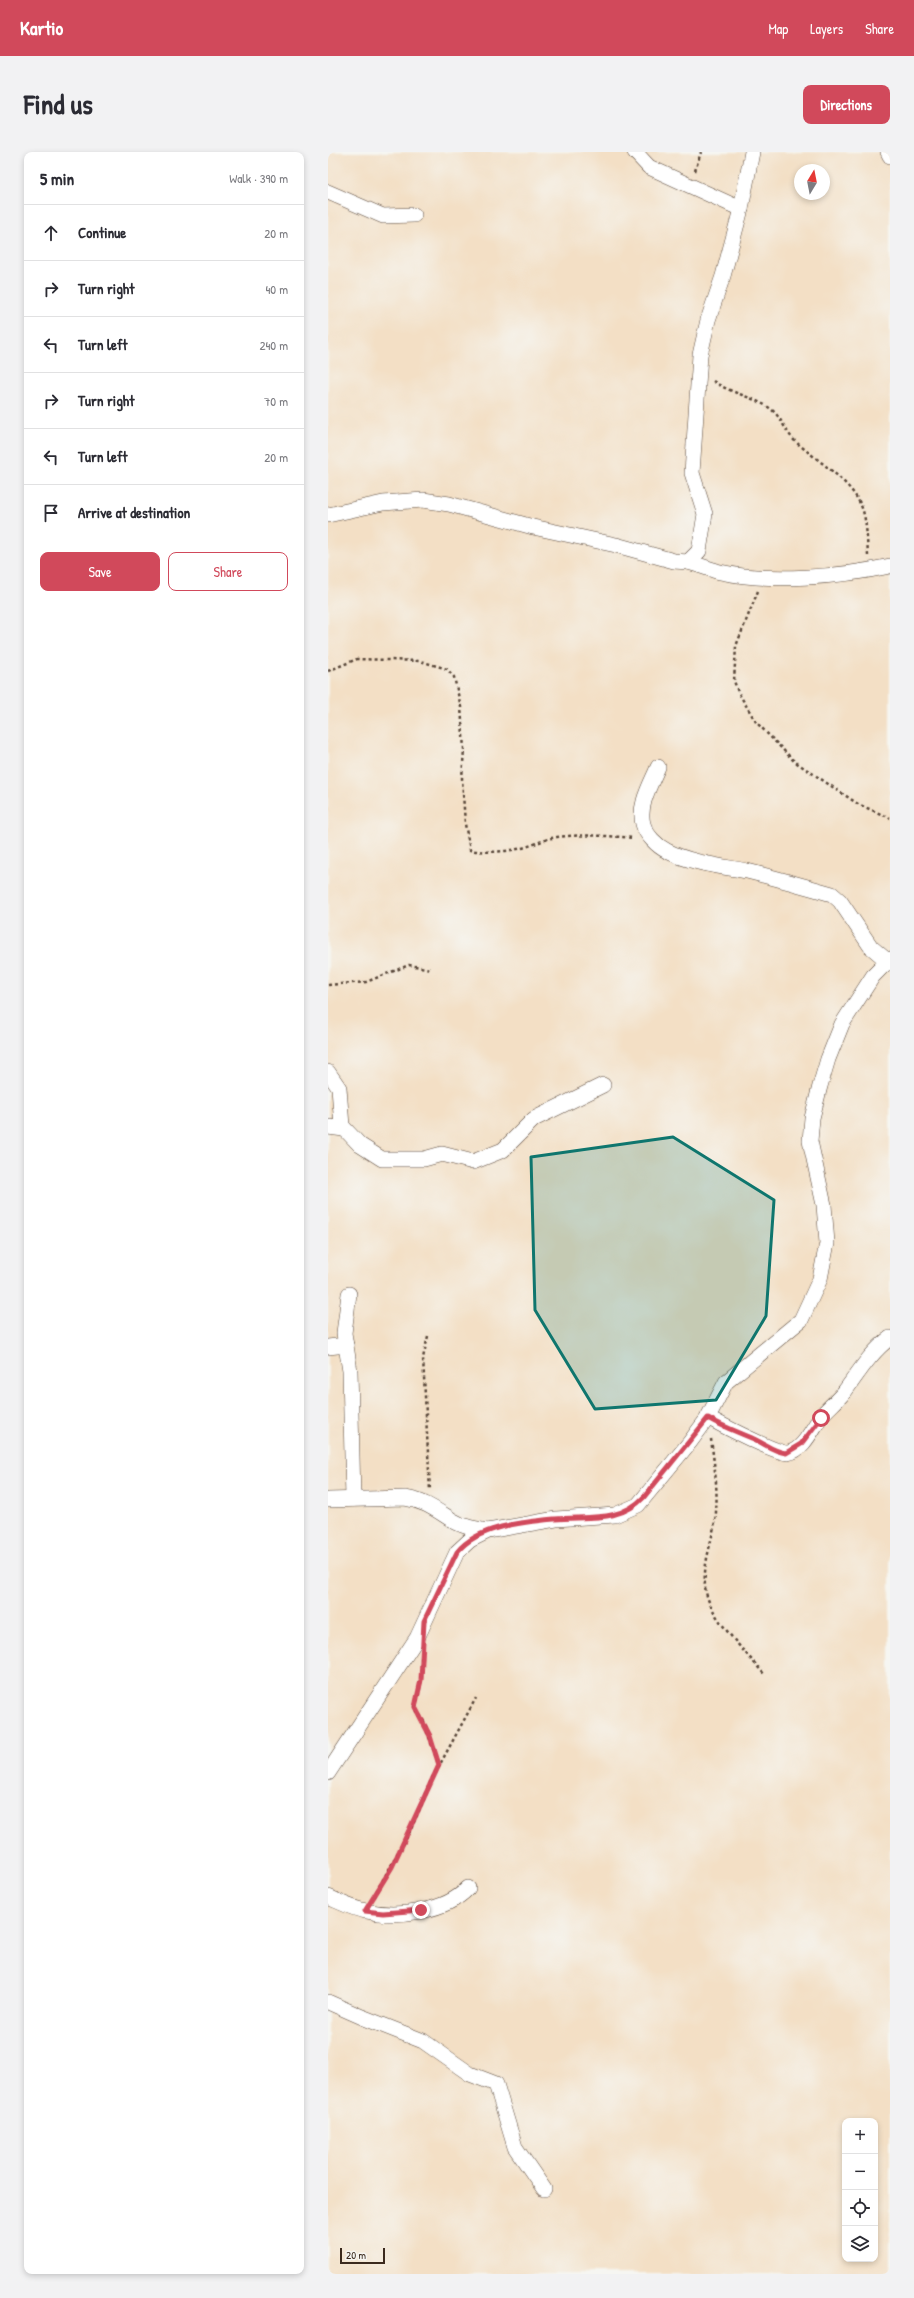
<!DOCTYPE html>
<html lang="en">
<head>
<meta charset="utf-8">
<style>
  :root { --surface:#fff; --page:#f2f2f3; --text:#2b2b33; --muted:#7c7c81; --line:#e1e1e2; --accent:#d1495b }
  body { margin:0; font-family:"Patrick Hand",sans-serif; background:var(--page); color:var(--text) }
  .controls { position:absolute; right:12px; bottom:12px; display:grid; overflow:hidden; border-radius:8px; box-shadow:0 2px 6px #0003 }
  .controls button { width:36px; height:36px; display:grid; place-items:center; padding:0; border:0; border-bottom:1px solid var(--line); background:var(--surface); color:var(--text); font:20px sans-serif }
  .compass { position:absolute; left:466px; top:12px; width:36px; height:36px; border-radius:50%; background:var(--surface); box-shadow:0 2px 6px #0003; rotate:10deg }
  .scale { position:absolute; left:12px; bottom:10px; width:45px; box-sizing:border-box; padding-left:4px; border:2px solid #3b2a1e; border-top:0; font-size:11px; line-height:14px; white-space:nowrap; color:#3b2a1e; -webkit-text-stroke:3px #f6f6f2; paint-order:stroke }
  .stop { position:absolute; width:12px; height:12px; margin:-9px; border:3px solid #d1495b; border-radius:50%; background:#fff }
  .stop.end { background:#d1495b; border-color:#fff; box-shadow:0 1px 4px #0008 }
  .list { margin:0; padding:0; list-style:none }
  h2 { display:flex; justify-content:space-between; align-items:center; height:52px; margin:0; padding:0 16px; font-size:17px }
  h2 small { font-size:13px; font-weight:400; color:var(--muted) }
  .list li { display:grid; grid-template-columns:26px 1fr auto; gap:12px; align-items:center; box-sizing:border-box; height:56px; padding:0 16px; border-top:1px solid var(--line) }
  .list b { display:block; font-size:15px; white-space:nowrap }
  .list em { font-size:13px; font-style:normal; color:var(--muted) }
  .actions { display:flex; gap:8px; padding:12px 16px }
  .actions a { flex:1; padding:9px 0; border:1px solid var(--accent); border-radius:8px; text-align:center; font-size:14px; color:var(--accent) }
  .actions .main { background:var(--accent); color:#fff }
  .icon { flex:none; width:22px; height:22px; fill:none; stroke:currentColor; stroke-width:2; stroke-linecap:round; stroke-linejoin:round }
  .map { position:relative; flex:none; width:562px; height:2122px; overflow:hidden; border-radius:8px }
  header { display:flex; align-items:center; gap:24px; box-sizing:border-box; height:56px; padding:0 20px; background:var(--accent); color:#fff }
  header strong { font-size:19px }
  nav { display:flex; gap:22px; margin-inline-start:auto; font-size:14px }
  .intro { display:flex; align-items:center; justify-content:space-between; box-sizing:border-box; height:96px; padding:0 24px }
  h1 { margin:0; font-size:28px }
  .button { padding:10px 18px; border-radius:8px; background:var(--accent); color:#fff; font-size:14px; font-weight:700 }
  main { display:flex; gap:24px; padding:0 24px }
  aside { flex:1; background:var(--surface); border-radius:8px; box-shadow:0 2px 6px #0003 }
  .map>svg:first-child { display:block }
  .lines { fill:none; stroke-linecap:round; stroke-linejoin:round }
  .minor-casing { stroke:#574537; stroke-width:16 }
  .path { stroke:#574537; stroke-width:2.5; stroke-dasharray:3 3; stroke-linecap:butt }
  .minor { stroke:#fff; stroke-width:15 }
  .route { stroke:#d1495b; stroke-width:5 }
  .marked { fill:#0f766e; fill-opacity:0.2; stroke:#0f766e; stroke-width:3; stroke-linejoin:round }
</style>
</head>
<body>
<header>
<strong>Kartio</strong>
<nav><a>Map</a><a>Layers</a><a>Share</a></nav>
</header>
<div class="intro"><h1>Find us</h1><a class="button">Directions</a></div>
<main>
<aside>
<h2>5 min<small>Walk · 390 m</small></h2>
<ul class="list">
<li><svg class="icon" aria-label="ahead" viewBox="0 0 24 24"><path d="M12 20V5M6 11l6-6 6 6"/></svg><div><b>Continue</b></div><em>20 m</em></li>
<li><svg class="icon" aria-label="right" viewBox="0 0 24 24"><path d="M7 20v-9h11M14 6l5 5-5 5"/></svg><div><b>Turn right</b></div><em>40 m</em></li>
<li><svg class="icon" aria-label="left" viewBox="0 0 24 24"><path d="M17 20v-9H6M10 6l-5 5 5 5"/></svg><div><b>Turn left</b></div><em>240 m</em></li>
<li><svg class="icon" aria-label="right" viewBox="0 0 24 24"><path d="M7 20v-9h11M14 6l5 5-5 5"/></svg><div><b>Turn right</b></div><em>70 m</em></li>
<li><svg class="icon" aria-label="left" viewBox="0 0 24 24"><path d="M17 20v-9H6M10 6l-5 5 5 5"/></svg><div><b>Turn left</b></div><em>20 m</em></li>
<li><svg class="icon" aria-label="arrive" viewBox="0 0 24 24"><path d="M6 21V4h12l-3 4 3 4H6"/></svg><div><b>Arrive at destination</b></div></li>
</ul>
<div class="actions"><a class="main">Save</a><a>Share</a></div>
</aside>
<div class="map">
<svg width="562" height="2122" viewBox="0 0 562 2122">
  <rect width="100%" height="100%" fill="#f6f6f2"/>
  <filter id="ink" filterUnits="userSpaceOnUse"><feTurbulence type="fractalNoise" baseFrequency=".025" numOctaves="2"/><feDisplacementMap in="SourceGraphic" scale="8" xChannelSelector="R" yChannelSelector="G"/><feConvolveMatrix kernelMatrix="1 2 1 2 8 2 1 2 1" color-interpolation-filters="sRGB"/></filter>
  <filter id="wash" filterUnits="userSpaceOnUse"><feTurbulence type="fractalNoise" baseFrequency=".012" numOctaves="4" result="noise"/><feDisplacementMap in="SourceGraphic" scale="16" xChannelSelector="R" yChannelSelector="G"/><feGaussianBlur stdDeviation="0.9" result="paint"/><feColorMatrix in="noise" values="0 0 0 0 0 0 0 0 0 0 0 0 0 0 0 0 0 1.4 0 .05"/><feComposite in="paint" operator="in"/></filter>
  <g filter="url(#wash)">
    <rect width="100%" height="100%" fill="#f3dfc5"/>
  </g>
  <g filter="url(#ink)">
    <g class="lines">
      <defs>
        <g id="minor">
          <path d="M307,0L321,15L413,57"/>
          <path d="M560,0L562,4"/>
          <path d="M0,40L55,64L86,63"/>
          <path d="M0,363L55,351L95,348L121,352L205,375L288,393L346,409L360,410L371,399L377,362L364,321L372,203L380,168L395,124L413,57L424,0"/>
          <path d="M360,410C371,413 382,417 392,420C442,431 512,425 562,414"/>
          <path d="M330,615C323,632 310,653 315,672C318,683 329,694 339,699C363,711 392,714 419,719C447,726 476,734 504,742L512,749L543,795L562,811"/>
          <path d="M0,920L11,936L14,974L32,993L54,1007H96L114,1002L145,1010L175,998L206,967L275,933"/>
          <path d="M0,975L16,977"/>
          <path d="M21,1142L16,1181L22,1219L25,1347"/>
          <path d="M0,1195L18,1193"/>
          <path d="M380,1265C391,1272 450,1302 460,1301C476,1298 485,1275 494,1263C501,1255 510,1248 517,1239C531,1220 543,1200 562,1186"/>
          <path d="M0,1348L77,1346C97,1349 108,1358 124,1368C135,1375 148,1377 160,1379"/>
          <path d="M0,1621L89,1486L129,1400L142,1388L160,1379L228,1367L287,1363L310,1353L362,1290L379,1267L398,1230L473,1168L492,1127L499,1091L496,1053L482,989L484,966L492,934L500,907L514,872L545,824L562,807"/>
          <path d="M0,1745C12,1750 25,1757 38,1759C69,1766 118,1760 140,1736"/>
          <path d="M0,1850L34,1865L95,1889L142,1922L168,1932L187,1995L216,2037"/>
        </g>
      </defs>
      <!-- minor casing -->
      <use href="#minor" class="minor-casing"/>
      <!-- path -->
      <g class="path">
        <path d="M367,19L373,0"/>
        <path d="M385,229C402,241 423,244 440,255C454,264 456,279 468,290C489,309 526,330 535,359C539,373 539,389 540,404"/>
        <path d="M430,439L408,494L406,529L410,540L428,570L466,609L530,652L562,666"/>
        <path d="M0,519L29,507L92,509L119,517L126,525L133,555L136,597L134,626L137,672L142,698C158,701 178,700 194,696C206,693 216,687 229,685C254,682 281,684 306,686"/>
        <path d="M0,833L38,830L81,813L103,817"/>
        <path d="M100,1184L95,1206L102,1339"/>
        <path d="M383,1287C386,1311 390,1335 388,1360C386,1390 368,1423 382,1452C392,1475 420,1503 436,1522"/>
        <path d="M94,1505L93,1528L87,1557L96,1570L111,1612"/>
        <path d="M46,1745L82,1679L104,1627L148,1546"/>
        <path d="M0,2122H2"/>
      </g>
      <!-- minor -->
      <use href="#minor" class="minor"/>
    </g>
  </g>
  <g class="lines" filter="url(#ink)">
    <!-- route -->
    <path class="route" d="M93,1758L55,1761L37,1759L64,1715L111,1613L102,1584L87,1555L93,1528L96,1469L129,1400C150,1374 195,1370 227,1367C259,1364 292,1371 316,1345L380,1266C395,1275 410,1280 426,1287C437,1292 446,1300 458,1301L473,1292L493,1266"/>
  </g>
  <!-- marked area -->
  <path class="marked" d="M345,985L446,1048L438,1164L388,1248L267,1257L207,1158L203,1005Z"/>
</svg>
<div class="controls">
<button>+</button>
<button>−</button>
<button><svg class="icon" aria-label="locate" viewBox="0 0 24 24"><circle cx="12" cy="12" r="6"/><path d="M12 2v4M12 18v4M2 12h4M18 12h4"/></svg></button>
<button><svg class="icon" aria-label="layers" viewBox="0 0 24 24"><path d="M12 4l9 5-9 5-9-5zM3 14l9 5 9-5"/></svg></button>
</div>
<svg class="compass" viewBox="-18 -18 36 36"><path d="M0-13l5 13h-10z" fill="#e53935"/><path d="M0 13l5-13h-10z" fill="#7c7c81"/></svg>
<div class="scale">20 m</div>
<div class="stop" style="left:493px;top:1266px"></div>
<div class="stop end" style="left:93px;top:1758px"></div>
</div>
</main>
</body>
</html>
